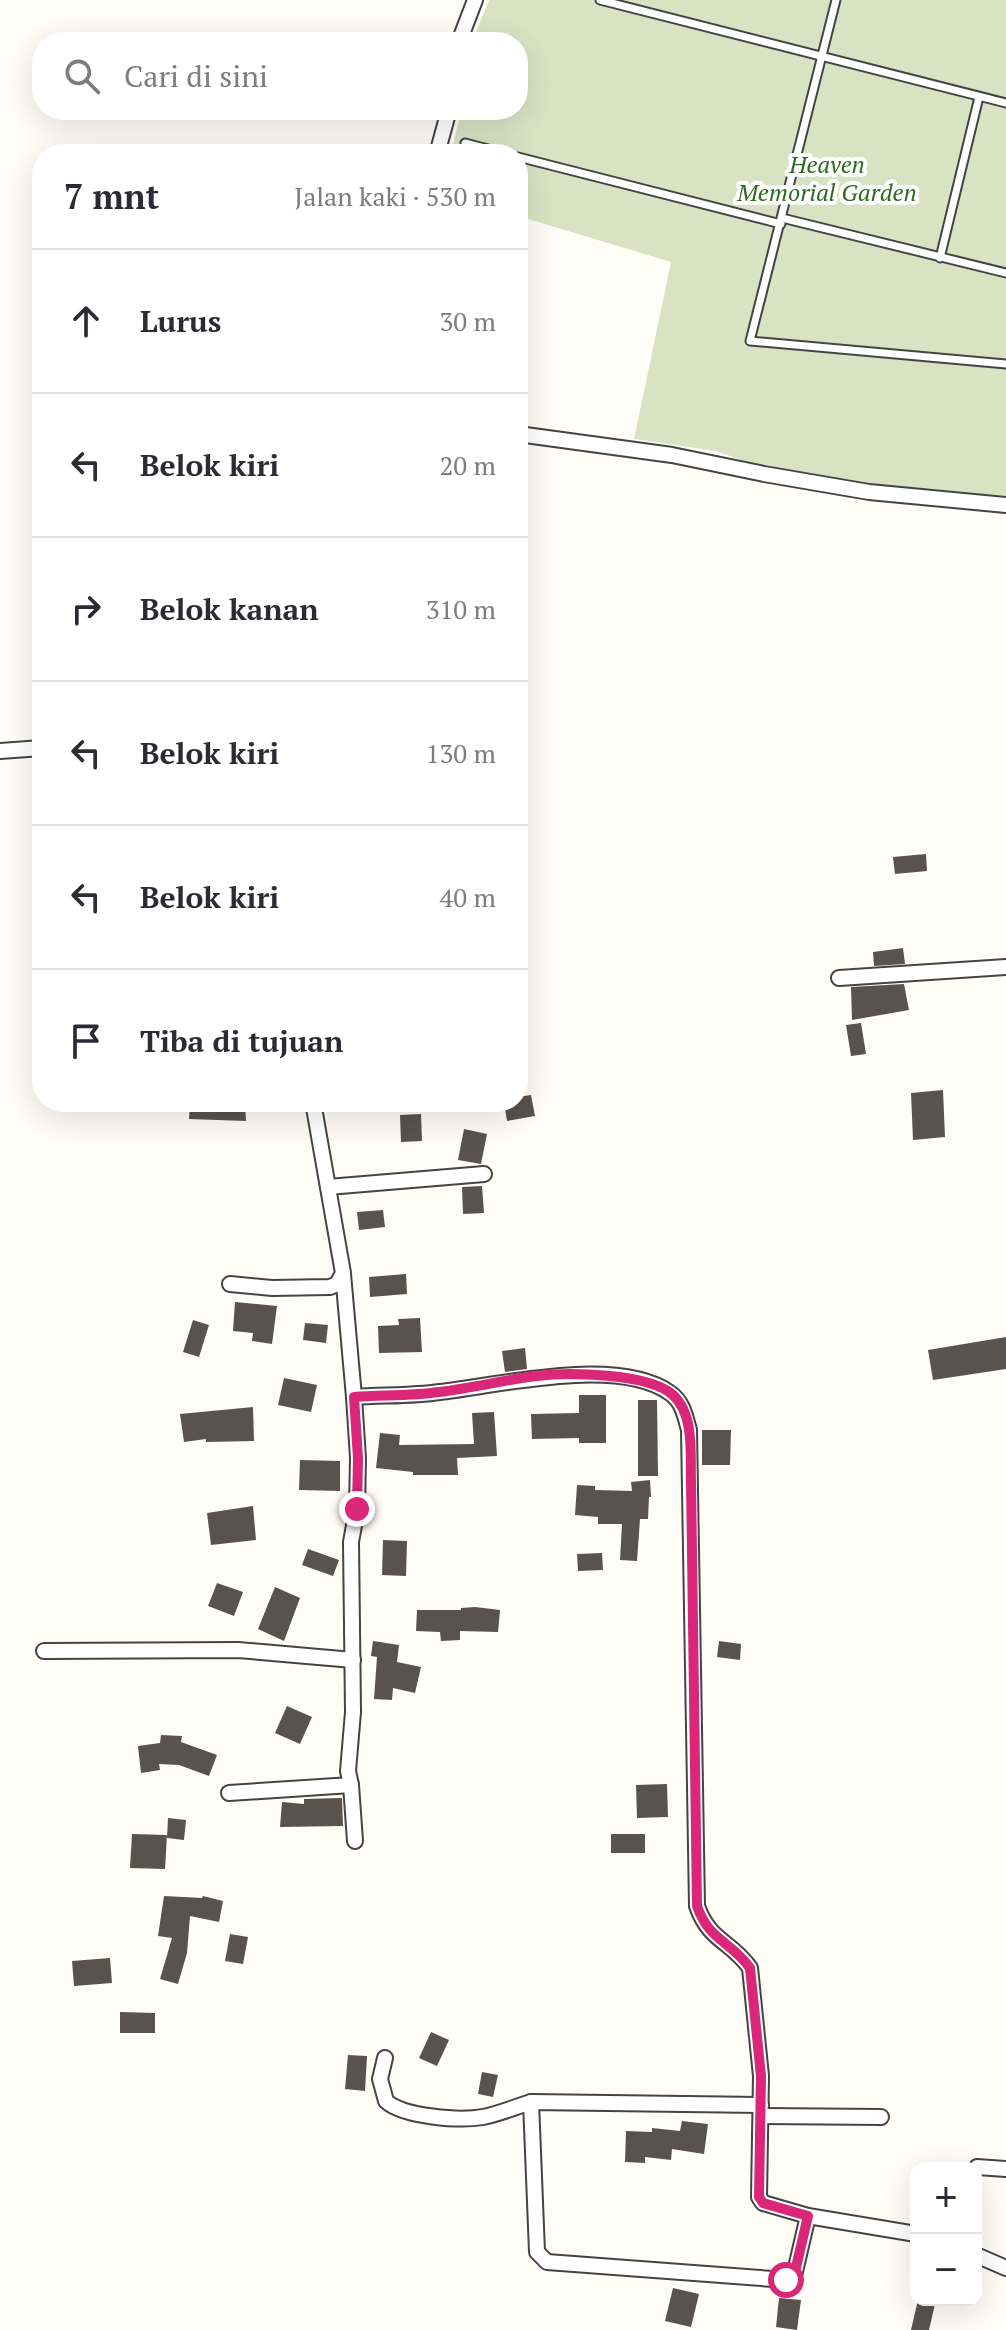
<!DOCTYPE html>
<html lang="id">
<head>
<meta charset="utf-8">
<style>
  :root { --surface:#fff; --page:#f2f2f3; --text:#2b2b33; --muted:#7c7c81; --line:#e1e1e2 }
  body { margin:0; font-family:"PT Serif",serif; background:var(--page); color:var(--text) }
  .controls { position:absolute; right:24px; bottom:24px; display:grid; overflow:hidden; border-radius:16px; box-shadow:0 8px 32px #0002 }
  .controls button { width:72px; height:72px; display:grid; place-items:center; padding:0; border:0; border-bottom:2px solid var(--line); background:var(--surface); color:var(--text); font:40px sans-serif }
  .stop { position:absolute; width:24px; height:24px; margin:-18px; border:6px solid #db2777; border-radius:50%; background:#fff }
  .stop.end { background:#db2777; border-color:#fff; box-shadow:0 2px 8px #0008 }
  .list { margin:0; padding:0; list-style:none }
  h2 { display:flex; justify-content:space-between; align-items:center; height:104px; margin:0; padding:0 32px; font-size:34px }
  h2 small { font-size:26px; font-weight:400; color:var(--muted) }
  .list li { display:grid; grid-template-columns:52px 1fr auto; gap:24px; align-items:center; box-sizing:border-box; height:144px; padding:0 32px; border-top:2px solid var(--line) }
  .list b { display:block; font-size:30px; white-space:nowrap }
  .list em { font-size:26px; font-style:normal; color:var(--muted) }
  .icon { flex:none; width:44px; height:44px; fill:none; stroke:currentColor; stroke-width:2; stroke-linecap:round; stroke-linejoin:round }
  .map { position:relative; flex:none; width:1006px; height:2330px; overflow:hidden }
  .search { position:absolute; background:var(--surface); box-shadow:0 8px 32px #0002; left:32px; top:32px; width:496px; height:88px; display:flex; align-items:center; gap:20px; box-sizing:border-box; padding:0 28px; border-radius:32px; color:var(--muted); font-size:30px }
  .panel { position:absolute; background:var(--surface); box-shadow:0 8px 32px #0002; left:32px; top:144px; width:496px; height:968px; border-radius:32px }
  .map>svg:first-child { display:block }
  .cemetery { fill:#d9e3c4 }
  .building { fill:#5a524d }
  .lines { fill:none; stroke-linecap:round; stroke-linejoin:round }
  .service-casing { stroke:#444; stroke-width:11 }
  .minor-casing { stroke:#444; stroke-width:18 }
  .service { stroke:#fff; stroke-width:7 }
  .minor { stroke:#fff; stroke-width:14 }
  .route { stroke:#db2777; stroke-width:10 }
  .labels { text-anchor:middle; stroke-width:8; stroke-linejoin:round; paint-order:stroke }
  .park-label { font-size:24px; font-style:italic; fill:#2f6b1f; stroke:#fff }
</style>
</head>
<body>
<div class="map">
<svg width="1006" height="2330" viewBox="0 0 1006 2330">
  <rect width="100%" height="100%" fill="#fffdf5"/>
  <!-- cemetery -->
  <path class="cemetery" d="M489,0H1006V498L788,477L716,451L634,439L671,262L518,216V154H451L461,110H518V42H472Z"/>
  <!-- building -->
  <g class="building">
    <path d="M926,854L927,871L895,874L893,857Z"/>
    <path d="M903,948L905,964L874,966L873,952Z"/>
    <path d="M904,984L909,1010L852,1020L851,987Z"/>
    <path d="M861,1023L866,1054L851,1056L846,1025Z"/>
    <path d="M943,1090L945,1137L913,1140L911,1093Z"/>
    <path d="M531,1095L535,1116L507,1121L504,1102H518V1097Z"/>
    <path d="M190,1102H245L246,1121L189,1119Z"/>
    <path d="M421,1114L422,1141L401,1142L400,1115Z"/>
    <path d="M464,1129L487,1134L481,1164L458,1160Z"/>
    <path d="M482,1186L484,1213L463,1214L462,1187Z"/>
    <path d="M383,1210L385,1227L359,1230L357,1212Z"/>
    <path d="M406,1274L407,1294L370,1297L369,1277Z"/>
    <path d="M235,1302L277,1306L272,1344L252,1341L253,1333L233,1331Z"/>
    <path d="M420,1318L422,1352L379,1353L378,1326L399,1325L398,1319Z"/>
    <path d="M193,1320L209,1325L199,1357L183,1352Z"/>
    <path d="M305,1323L328,1325L326,1343L303,1340Z"/>
    <path d="M1006,1337V1369L933,1380L928,1350Z"/>
    <path d="M525,1348L527,1369L505,1372L502,1351Z"/>
    <path d="M284,1378L317,1385L311,1412L278,1405Z"/>
    <path d="M579,1395H606V1443H579V1438L532,1439L531,1414L579,1413Z"/>
    <path d="M638,1400H657L658,1476H638Z"/>
    <path d="M253,1407L254,1441L206,1442V1439L184,1442L180,1414Z"/>
    <path d="M494,1412L497,1456L457,1458L458,1475H413V1472L376,1468L380,1433L400,1435L399,1445L474,1444L472,1413Z"/>
    <path d="M702,1430H731L730,1465H702Z"/>
    <path d="M300,1460L340,1461V1491L299,1490Z"/>
    <path d="M650,1480L651,1497H649L648,1519H640L637,1561L620,1560L622,1524H598V1517L575,1515L577,1485L595,1486V1490L632,1491L631,1482Z"/>
    <path d="M253,1506L256,1540L211,1545L207,1513Z"/>
    <path d="M383,1540L407,1541L406,1576L382,1575Z"/>
    <path d="M308,1549L339,1560L333,1576L302,1565Z"/>
    <path d="M602,1553L603,1570L578,1571L577,1554Z"/>
    <path d="M217,1583L243,1592L234,1616L208,1606Z"/>
    <path d="M275,1587L300,1598L284,1641L258,1629Z"/>
    <path d="M475,1607L500,1610L498,1632L460,1631V1640L441,1641L440,1632L416,1631L417,1610H461V1608Z"/>
    <path d="M373,1641L399,1645L397,1662L421,1667L415,1693L393,1688L392,1700L374,1699L377,1657L371,1656Z"/>
    <path d="M719,1641L741,1644L740,1660L717,1657Z"/>
    <path d="M287,1706L312,1717L300,1744L275,1733Z"/>
    <path d="M161,1735L182,1736L181,1742L217,1755L209,1776L179,1765L159,1764L160,1770L141,1773L138,1746L160,1743Z"/>
    <path d="M667,1784L668,1817L637,1818L636,1785Z"/>
    <path d="M342,1798L343,1826L280,1827L282,1802L304,1804V1799Z"/>
    <path d="M168,1818L186,1820L184,1840L167,1838Z"/>
    <path d="M132,1834L167,1835L165,1869L130,1868Z"/>
    <rect x="611" y="1834" width="34" height="19"/>
    <path d="M164,1896L202,1898L203,1896L223,1901L219,1922L190,1916L187,1953L178,1984L160,1979L172,1938L158,1936Z"/>
    <path d="M230,1934L248,1937L243,1964L225,1961Z"/>
    <path d="M110,1958L112,1983L74,1986L72,1961Z"/>
    <path d="M120,2012L155,2013V2033H120Z"/>
    <path d="M431,2032L449,2040L437,2066L419,2058Z"/>
    <path d="M348,2055L367,2056L365,2091L345,2089Z"/>
    <path d="M482,2072L498,2075L493,2097L478,2094Z"/>
    <path d="M682,2121L708,2124L704,2154L672,2149L671,2160L645,2157V2163L625,2162L626,2131L652,2132V2128L680,2131Z"/>
    <path d="M673,2288L699,2294L691,2327L665,2321Z"/>
    <path d="M779,2298L801,2300L797,2330L776,2327Z"/>
    <path d="M918,2300L935,2304L929,2330H911Z"/>
  </g>
  <g class="lines">
    <defs>
      <g id="service">
        <path d="M600,0L1006,103"/>
        <path d="M836,0L750,341L1006,364"/>
        <path d="M465,143L508,154"/>
        <path d="M518,157L781,224"/>
        <path d="M782,218L1006,273"/>
        <path d="M940,258L979,97"/>
      </g>
      <g id="minor">
        <path d="M459,42L475,0"/>
        <path d="M437,154L449,110"/>
        <path d="M518,434L672,455L764,474L869,492L1006,505"/>
        <path d="M0,751L42,748"/>
        <path d="M839,978L1006,967"/>
        <path d="M328,1187L484,1174"/>
        <path d="M343,1274L354,1397"/>
        <path d="M230,1284L272,1288L330,1287L337,1284L343,1273L313,1102"/>
        <path d="M44,1651L238,1650L353,1660"/>
        <path d="M351,1785L355,1841"/>
        <path d="M229,1793L351,1785L348,1771L353,1712L351,1542L357,1509L358,1458L354,1397C382,1395 412,1396 440,1392C500,1385 618,1356 670,1393C683,1402 685,1416 689,1430L697,1906C709,1941 731,1941 750,1968L761,2076L759,2197L763,2203L808,2216L916,2234"/>
        <path d="M385,2058L380,2079L386,2101C403,2117 460,2121 483,2117C499,2114 515,2107 531,2102L761,2105"/>
        <path d="M531,2102L537,2252L547,2262L786,2280L794,2276L808,2216"/>
        <path d="M761,2116L881,2117"/>
        <path d="M977,2167L1006,2169"/>
        <path d="M976,2255L1006,2268"/>
      </g>
    </defs>
    <!-- service casing -->
    <use href="#service" class="service-casing"/>
    <!-- minor casing -->
    <use href="#minor" class="minor-casing"/>
    <!-- service -->
    <use href="#service" class="service"/>
    <!-- minor -->
    <use href="#minor" class="minor"/>
  </g>
  <g class="lines">
    <!-- route -->
    <path class="route" d="M357,1509L358,1458L354,1397C382,1395 411,1396 439,1392C472,1388 504,1380 536,1376C567,1372 649,1373 673,1395C695,1415 690,1455 691,1482L697,1906C709,1941 731,1941 750,1968L761,2076L759,2197L763,2203L808,2216L794,2276L786,2280"/>
  </g>
  <g class="labels">
    <!-- park labels -->
    <g class="park-label">
      <text x="827" y="173">Heaven<tspan x="827" dy="28">Memorial Garden</tspan></text>
    </g>
  </g>
</svg>
<div class="controls">
<button>+</button>
<button>−</button>
</div>
<div class="stop" style="left:786px;top:2280px"></div>
<div class="stop end" style="left:357px;top:1509px"></div>
<div class="search"><svg class="icon" aria-label="search" viewBox="0 0 24 24"><circle cx="10" cy="10" r="6"/><path d="M15 15l6 6"/></svg>Cari di sini</div>
<section class="panel">
<h2>7 mnt<small>Jalan kaki · 530 m</small></h2>
<ul class="list">
<li><svg class="icon" aria-label="ahead" viewBox="0 0 24 24"><path d="M12 20V5M6 11l6-6 6 6"/></svg><div><b>Lurus</b></div><em>30 m</em></li>
<li><svg class="icon" aria-label="left" viewBox="0 0 24 24"><path d="M17 20v-9H6M10 6l-5 5 5 5"/></svg><div><b>Belok kiri</b></div><em>20 m</em></li>
<li><svg class="icon" aria-label="right" viewBox="0 0 24 24"><path d="M7 20v-9h11M14 6l5 5-5 5"/></svg><div><b>Belok kanan</b></div><em>310 m</em></li>
<li><svg class="icon" aria-label="left" viewBox="0 0 24 24"><path d="M17 20v-9H6M10 6l-5 5 5 5"/></svg><div><b>Belok kiri</b></div><em>130 m</em></li>
<li><svg class="icon" aria-label="left" viewBox="0 0 24 24"><path d="M17 20v-9H6M10 6l-5 5 5 5"/></svg><div><b>Belok kiri</b></div><em>40 m</em></li>
<li><svg class="icon" aria-label="arrive" viewBox="0 0 24 24"><path d="M6 21V4h12l-3 4 3 4H6"/></svg><div><b>Tiba di tujuan</b></div></li>
</ul>
</section>
</div>
</body>
</html>
